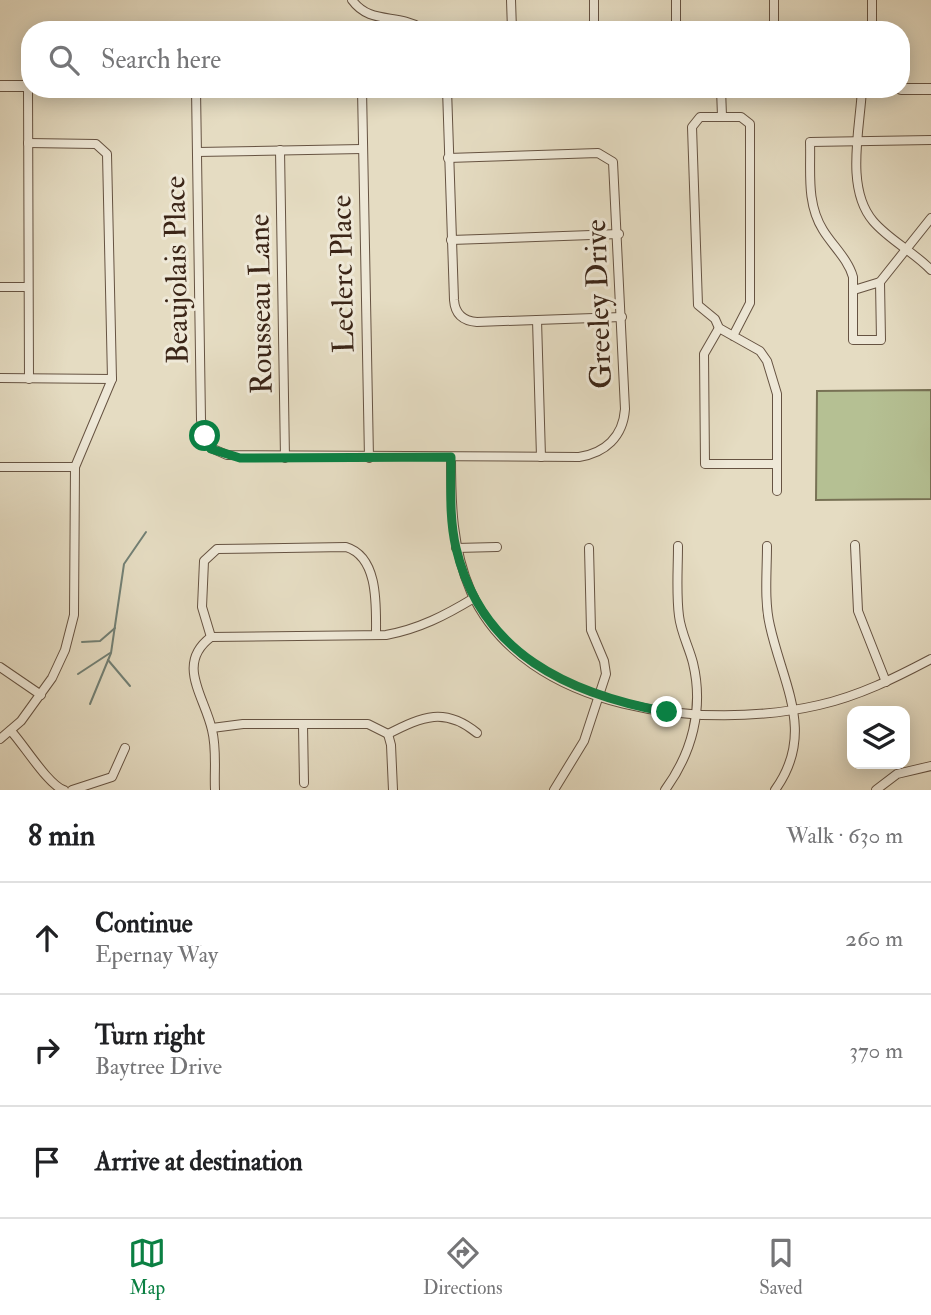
<!DOCTYPE html>
<html lang="en">
<head>
<meta charset="utf-8">
<style>
  :root { --surface:#fff; --page:#f2f2f2; --text:#202124; --muted:#757577; --line:#e0e0e0; --accent:#0b8043 }
  body { margin:0; font-family:"IM FELL Double Pica",serif; background:var(--page); color:var(--text) }
  .controls { position:absolute; right:21px; bottom:21px; display:grid; overflow:hidden; border-radius:14px; box-shadow:0 4px 18px #0003 }
  .controls button { width:63px; height:63px; display:grid; place-items:center; padding:0; border:0; border-bottom:2px solid var(--line); background:var(--surface); color:var(--text); font:35px sans-serif }
  .stop { position:absolute; width:21px; height:21px; margin:-16px; border:5px solid #0b8043; border-radius:50%; background:#fff }
  .stop.end { background:#0b8043; border-color:#fff; box-shadow:0 2px 7px #0008 }
  .list { margin:0; padding:0; list-style:none }
  h2 { display:flex; justify-content:space-between; align-items:center; height:91px; margin:0; padding:0 28px; font-size:30px }
  h2 small { font-size:23px; font-weight:400; color:var(--muted) }
  .list li { display:grid; grid-template-columns:46px 1fr auto; gap:21px; align-items:center; box-sizing:border-box; height:112px; padding:0 28px; border-top:2px solid var(--line) }
  .list b { display:block; font-size:26px; white-space:nowrap }
  .list p { margin:0; font-size:23px; white-space:nowrap; color:var(--muted) }
  .list em { font-size:23px; font-style:normal; color:var(--muted) }
  .icon { flex:none; width:38px; height:38px; fill:none; stroke:currentColor; stroke-width:2; stroke-linecap:round; stroke-linejoin:round }
  .map { position:relative; flex:none; width:931px; height:790px; overflow:hidden }
  .search { position:absolute; background:var(--surface); box-shadow:0 4px 18px #0003; left:21px; right:21px; top:21px; height:77px; display:flex; align-items:center; gap:18px; box-sizing:border-box; padding:0 24px; border-radius:28px; color:var(--muted); font-size:26px }
  .sheet { height:427px; background:var(--surface) }
  nav { display:flex; justify-content:space-around; align-items:center; box-sizing:border-box; height:98px; border-top:2px solid var(--line); background:var(--surface); font-size:19px; color:var(--muted) }
  nav a { display:grid; justify-items:center; gap:4px }
  nav .on { color:var(--accent) }
  .map>svg:first-child { display:block }
  .green { fill:#b5c093; stroke:#787255; stroke-width:2 }
  .lines { fill:none; stroke-linecap:round; stroke-linejoin:round }
  .stream { stroke:#728075; stroke-width:2 }
  .minor-casing { stroke:#665342; stroke-width:10 }
  .tertiary-casing { stroke:#665342; stroke-width:12 }
  .minor { stroke:#eee8d7; stroke-width:8 }
  .tertiary { stroke:#eee8d7; stroke-width:10 }
  .route { stroke:#0b8043; stroke-width:9 }
  .labels { text-anchor:middle; stroke-width:6; stroke-linejoin:round; paint-order:stroke }
  .street-label { font-size:30px; fill:#3b2517; stroke:#eee8d7 }
</style>
</head>
<body>
<div class="map">
<svg width="931" height="790" viewBox="0 0 931 790">
  <rect width="100%" height="100%" fill="#e5dcc2"/>
  <filter id="stains"><feTurbulence type="fractalNoise" baseFrequency=".00286" numOctaves="4"/><feColorMatrix values="0 0 0 0 .2 0 0 0 0 .09 0 0 0 0 .02 0 0 0 .5 -.17"/></filter>
  <radialGradient id="worn" r=".72"><stop offset=".6" stop-color="#630" stop-opacity="0"/><stop offset="1" stop-color="#630" stop-opacity=".3"/></radialGradient>
  <!-- green -->
  <path class="green" d="M931,390V499L816,500L817,391Z"/>
  <g class="lines">
    <!-- stream -->
    <g class="stream">
      <path d="M82,642L100,641L115,628"/>
      <path d="M108,660L130,686"/>
      <path d="M78,674L110,653"/>
      <path d="M90,704L111,653L124,564L146,532"/>
    </g>
    <defs>
      <g id="minor">
        <path d="M352,0C370,25 397,13 421,28"/>
        <path d="M511,0L512,30"/>
        <path d="M594,0V30"/>
        <path d="M676,0V30"/>
        <path d="M774,0V30"/>
        <path d="M872,30V0"/>
        <path d="M28,86L29,379"/>
        <path d="M196,89L201,420L211,448L227,455L579,457C605,453 623,437 625,409L613,162L598,153L448,158"/>
        <path d="M362,89L369,458"/>
        <path d="M447,89L454,300C455,314 463,321 477,322L622,317"/>
        <path d="M721,89L722,116"/>
        <path d="M862,89C860,129 845,188 873,221C889,240 914,252 931,270"/>
        <path d="M280,150L285,458"/>
        <path d="M197,152L362,149"/>
        <path d="M451,240L619,234"/>
        <path d="M880,282L881,340H853V277C848,259 832,245 823,230C806,203 811,171 810,142L931,140"/>
        <path d="M0,287H27"/>
        <path d="M854,290L880,282L931,218"/>
        <path d="M537,320L541,457"/>
        <path d="M719,328L704,354L705,464H777"/>
        <path d="M733,336L750,303V124L741,117H700L692,127L698,305L715,319L719,328L760,351L767,361L777,394V491"/>
        <path d="M0,378L112,379"/>
        <path d="M451,457C451,504 452,548 471,592C526,713 706,731 819,705C859,696 895,678 931,659"/>
        <path d="M0,467H75"/>
        <path d="M855,545L858,611L886,682"/>
        <path d="M767,546C767,572 764,601 770,626C783,685 816,733 775,790"/>
        <path d="M456,548L497,547"/>
        <path d="M211,637L202,607L204,561L217,549L346,547C379,557 376,606 376,635"/>
        <path d="M211,637L386,635C419,629 446,615 474,598"/>
        <path d="M211,637C175,664 205,697 212,730C217,749 214,771 215,790"/>
        <path d="M0,667L41,695"/>
        <path d="M303,725L304,783"/>
        <path d="M212,728L243,724H368L388,734"/>
        <path d="M11,731C24,745 49,786 64,790"/>
        <path d="M388,734C423,716 445,707 477,733"/>
        <path d="M388,734L391,745L393,790"/>
        <path d="M0,739L21,721L52,678L65,650L74,615L75,467L112,379L107,154L96,144L28,143"/>
        <path d="M72,790L112,777L125,748"/>
        <path d="M554,790L584,741L606,674L604,661L591,630L589,548"/>
        <path d="M665,790C692,753 704,709 693,663C689,647 681,633 679,616C676,593 678,569 678,546"/>
        <path d="M876,790L897,774L931,766"/>
      </g>
      <g id="tertiary">
        <path d="M0,86H30"/>
        <path d="M901,89H931"/>
      </g>
    </defs>
    <!-- minor casing -->
    <use href="#minor" class="minor-casing"/>
    <!-- tertiary casing -->
    <use href="#tertiary" class="tertiary-casing"/>
    <!-- minor -->
    <use href="#minor" class="minor"/>
    <!-- tertiary -->
    <use href="#tertiary" class="tertiary"/>
  </g>
  <g class="lines">
    <!-- route -->
    <path class="route" d="M205,436L211,449L240,458L451,457C451,488 449,518 456,548C481,654 569,694 667,712"/>
  </g>
  <g class="labels">
    <!-- street labels -->
    <g class="street-label">
      <text transform="translate(176 270) rotate(-91)" y="10">Beaujolais Place</text>
      <text transform="translate(342 274) rotate(-91)" y="10">Leclerc Place</text>
      <text transform="translate(260 304) rotate(-91)" y="10">Rousseau Lane</text>
      <text transform="translate(598 304) rotate(-92)" y="10">Greeley Drive</text>
    </g>
  </g>
  <rect width="100%" height="100%" filter="url(#stains)"/>
  <rect width="100%" height="100%" fill="url(#worn)"/>
</svg>
<div class="controls">
<button><svg class="icon" aria-label="layers" viewBox="0 0 24 24"><path d="M12 4l9 5-9 5-9-5zM3 14l9 5 9-5"/></svg></button>
</div>
<div class="stop" style="left:205px;top:436px"></div>
<div class="stop end" style="left:667px;top:712px"></div>
<div class="search"><svg class="icon" aria-label="search" viewBox="0 0 24 24"><circle cx="10" cy="10" r="6"/><path d="M15 15l6 6"/></svg>Search here</div>
</div>
<section class="sheet">
<h2>8 min<small>Walk · 630 m</small></h2>
<ul class="list">
<li><svg class="icon" aria-label="ahead" viewBox="0 0 24 24"><path d="M12 20V5M6 11l6-6 6 6"/></svg><div><b>Continue</b><p>Epernay Way</p></div><em>260 m</em></li>
<li><svg class="icon" aria-label="right" viewBox="0 0 24 24"><path d="M7 20v-9h11M14 6l5 5-5 5"/></svg><div><b>Turn right</b><p>Baytree Drive</p></div><em>370 m</em></li>
<li><svg class="icon" aria-label="arrive" viewBox="0 0 24 24"><path d="M6 21V4h12l-3 4 3 4H6"/></svg><div><b>Arrive at destination</b></div></li>
</ul>
</section>
<nav>
<a class="on"><svg class="icon" aria-label="map" viewBox="0 0 24 24"><path d="M3 6l6-2 6 2 6-2v14l-6 2-6-2-6 2zM9 4v14M15 6v14"/></svg>Map</a>
<a><svg class="icon" aria-label="directions" viewBox="0 0 24 24"><path d="M12 3l9 9-9 9-9-9zM9 14v-3h6M13 9l2 2-2 2"/></svg>Directions</a>
<a><svg class="icon" aria-label="saved" viewBox="0 0 24 24"><path d="M7 4h10v16l-5-4-5 4z"/></svg>Saved</a>
</nav>
</body>
</html>
